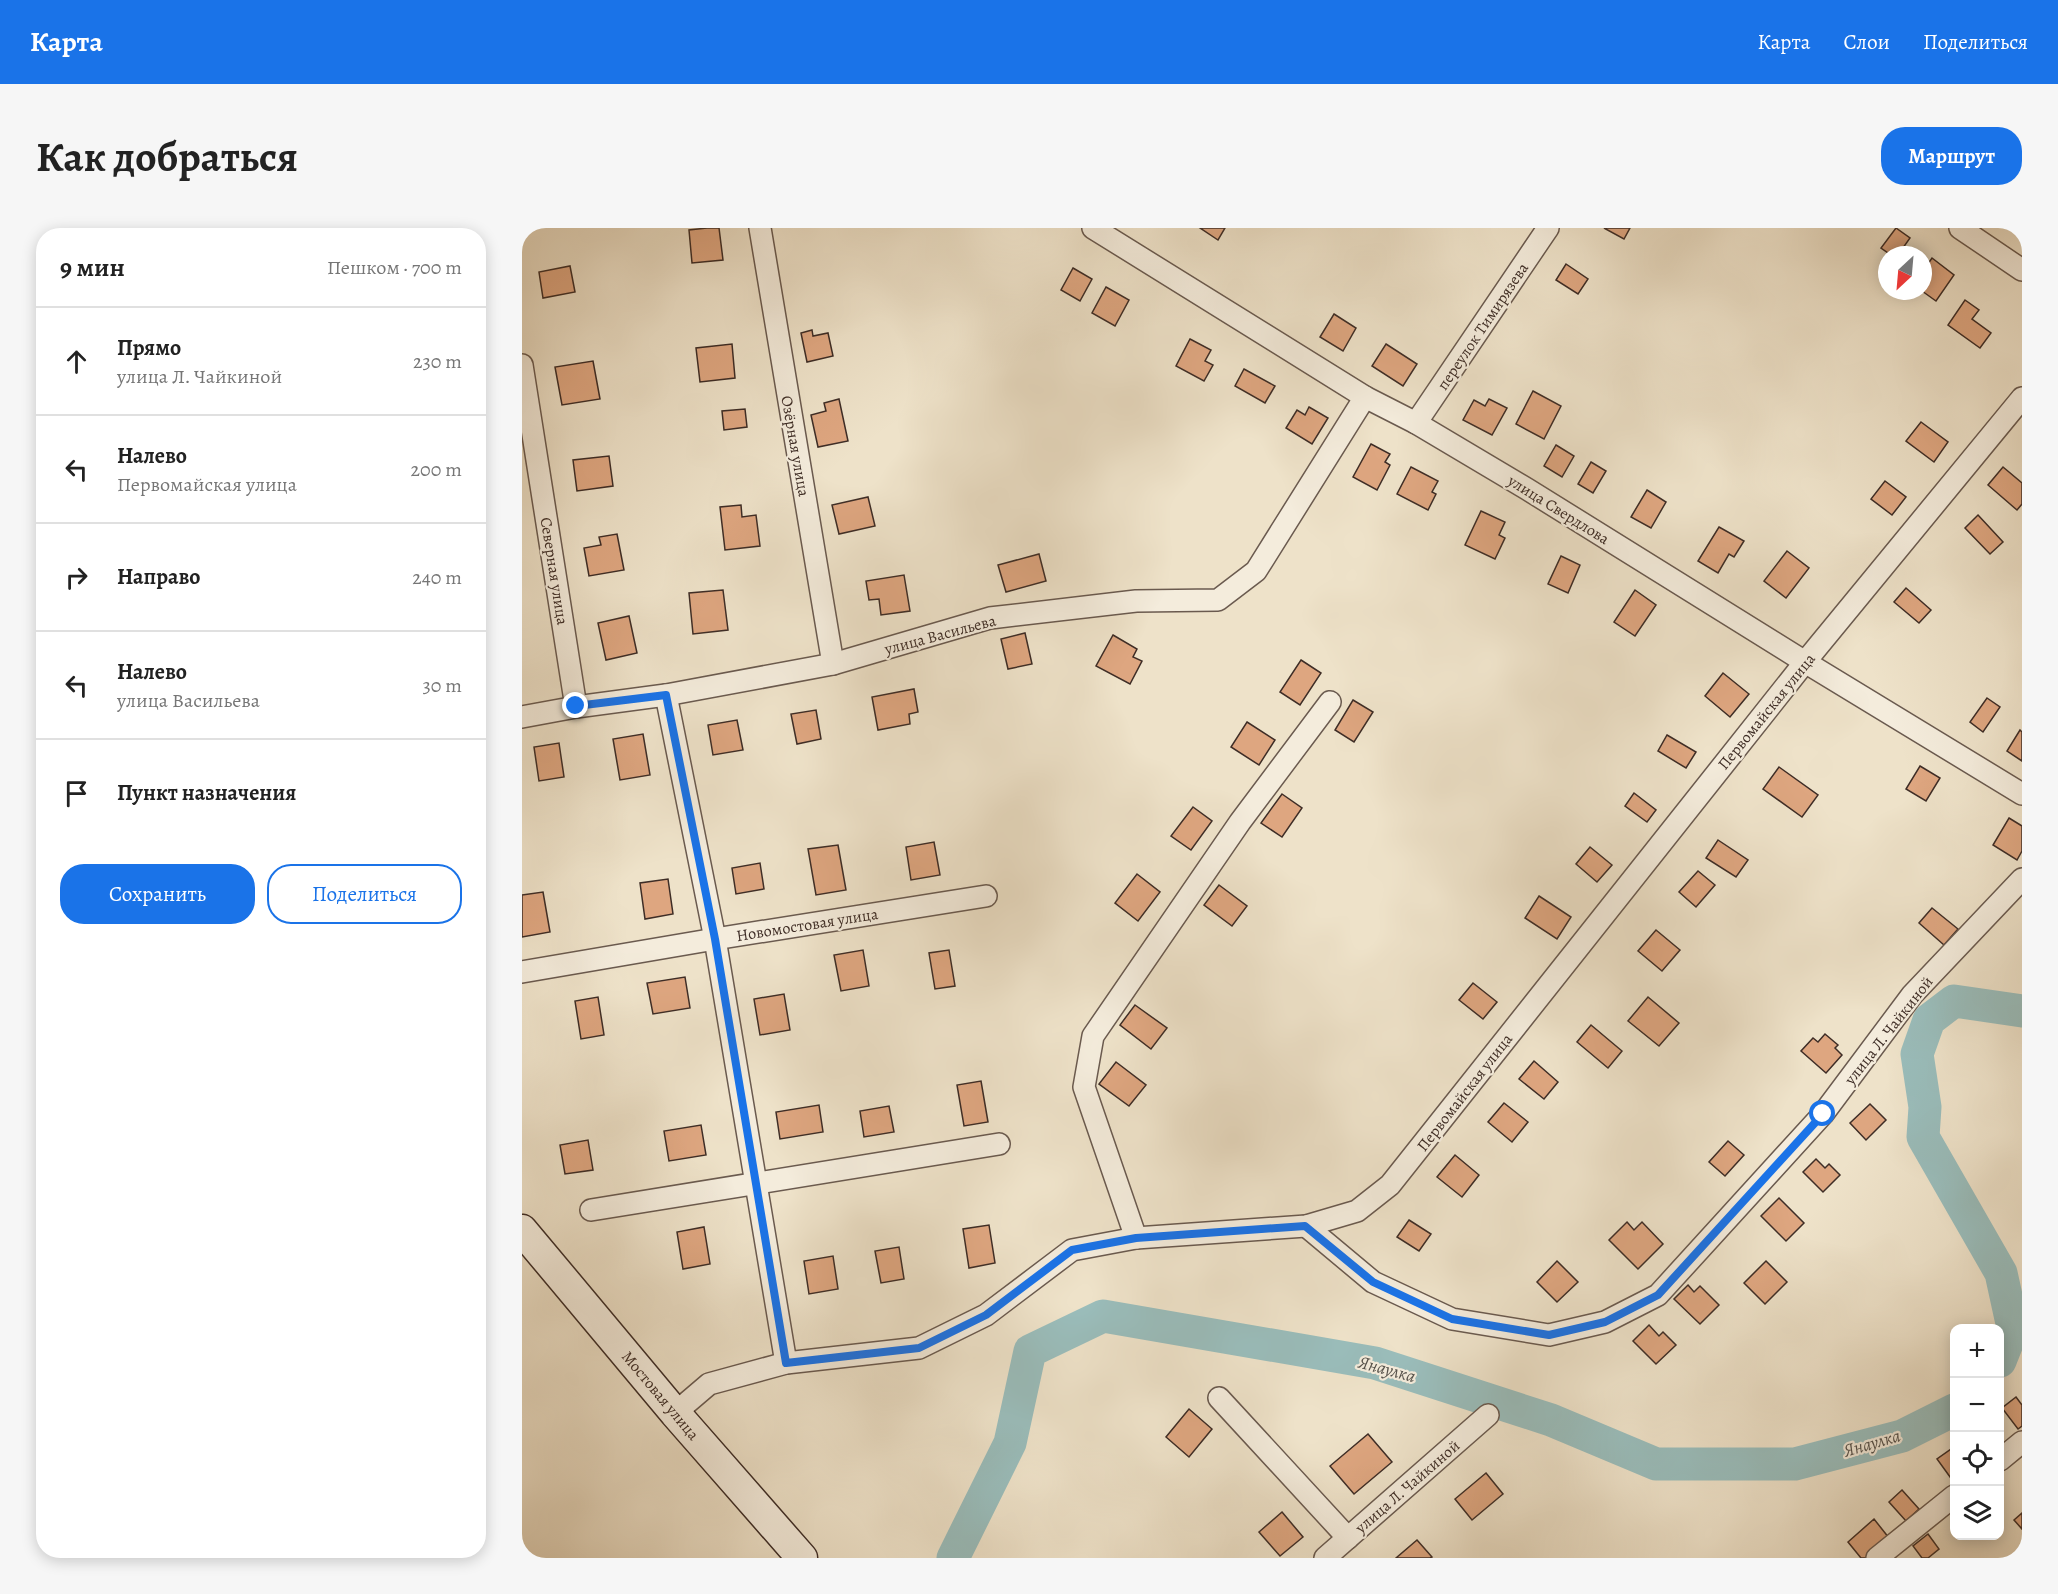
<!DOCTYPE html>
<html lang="ru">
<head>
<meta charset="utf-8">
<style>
  :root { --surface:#fff; --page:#f6f6f6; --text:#222; --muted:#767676; --line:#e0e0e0; --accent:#1a73e8 }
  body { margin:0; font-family:Alegreya,serif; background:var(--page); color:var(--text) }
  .controls { position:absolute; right:18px; bottom:18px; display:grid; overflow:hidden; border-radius:12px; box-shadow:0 3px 15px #0003 }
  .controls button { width:54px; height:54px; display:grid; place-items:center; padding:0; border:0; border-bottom:2px solid var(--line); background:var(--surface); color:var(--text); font:30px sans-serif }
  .compass { position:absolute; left:1356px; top:18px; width:54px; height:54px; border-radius:50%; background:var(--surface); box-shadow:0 3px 15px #0003; rotate:206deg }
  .stop { position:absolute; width:18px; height:18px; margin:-14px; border:4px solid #1a73e8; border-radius:50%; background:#fff }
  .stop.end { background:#1a73e8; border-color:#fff; box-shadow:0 2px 6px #0008 }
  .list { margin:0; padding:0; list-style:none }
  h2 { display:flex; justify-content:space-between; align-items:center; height:78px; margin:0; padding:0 24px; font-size:26px }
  h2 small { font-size:20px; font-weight:400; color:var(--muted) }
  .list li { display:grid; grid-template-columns:39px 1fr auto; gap:18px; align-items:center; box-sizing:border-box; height:108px; padding:0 24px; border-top:2px solid var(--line) }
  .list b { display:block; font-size:22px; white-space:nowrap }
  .list p { margin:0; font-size:20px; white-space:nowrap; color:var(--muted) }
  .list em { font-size:20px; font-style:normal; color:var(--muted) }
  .actions { display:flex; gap:12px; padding:18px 24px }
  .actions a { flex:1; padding:14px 0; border:2px solid var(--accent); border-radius:24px; text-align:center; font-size:21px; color:var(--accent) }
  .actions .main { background:var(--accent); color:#fff }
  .icon { flex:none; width:33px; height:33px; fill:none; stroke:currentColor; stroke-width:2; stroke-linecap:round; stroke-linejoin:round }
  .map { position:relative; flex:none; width:1500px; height:1330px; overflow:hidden; border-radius:24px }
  header { display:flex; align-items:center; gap:36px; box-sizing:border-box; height:84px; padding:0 30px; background:var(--accent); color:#fff }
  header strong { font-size:28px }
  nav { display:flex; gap:33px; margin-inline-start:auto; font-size:21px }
  .intro { display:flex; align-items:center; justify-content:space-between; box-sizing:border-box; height:144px; padding:0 36px }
  h1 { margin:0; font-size:42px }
  .button { padding:15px 27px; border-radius:24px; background:var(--accent); color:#fff; font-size:21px; font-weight:700 }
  main { display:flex; gap:36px; padding:0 36px }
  aside { flex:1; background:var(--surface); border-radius:24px; box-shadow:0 3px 15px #0003 }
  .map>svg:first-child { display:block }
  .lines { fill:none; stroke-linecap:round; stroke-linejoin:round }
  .river { stroke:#9abdbb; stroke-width:33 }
  .building { fill:#dea680; stroke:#3e2d26; stroke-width:1.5 }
  .street-casing { stroke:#6a5a4f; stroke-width:24 }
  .secondary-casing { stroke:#3e2d26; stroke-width:33 }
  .street { stroke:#f4ecdc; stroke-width:21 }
  .secondary { stroke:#f4ecdc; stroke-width:30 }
  .route { stroke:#1a73e8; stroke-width:8 }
  .labels { text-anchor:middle; stroke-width:4.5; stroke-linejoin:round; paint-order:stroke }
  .street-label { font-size:16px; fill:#3e2d26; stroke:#f4ecdc }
  .water-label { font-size:18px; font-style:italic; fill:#55514b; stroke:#f4ecdc }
</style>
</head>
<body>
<header>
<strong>Карта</strong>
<nav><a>Карта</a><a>Слои</a><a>Поделиться</a></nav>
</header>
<div class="intro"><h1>Как добраться</h1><a class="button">Маршрут</a></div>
<main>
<aside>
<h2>9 мин<small>Пешком · 700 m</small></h2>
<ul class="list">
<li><svg class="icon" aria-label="ahead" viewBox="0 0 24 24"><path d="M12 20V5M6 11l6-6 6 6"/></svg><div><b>Прямо</b><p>улица Л. Чайкиной</p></div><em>230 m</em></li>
<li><svg class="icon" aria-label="left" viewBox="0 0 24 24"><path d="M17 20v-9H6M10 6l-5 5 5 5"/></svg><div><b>Налево</b><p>Первомайская улица</p></div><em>200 m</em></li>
<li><svg class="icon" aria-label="right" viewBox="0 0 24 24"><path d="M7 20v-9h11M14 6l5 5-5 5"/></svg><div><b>Направо</b></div><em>240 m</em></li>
<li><svg class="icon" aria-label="left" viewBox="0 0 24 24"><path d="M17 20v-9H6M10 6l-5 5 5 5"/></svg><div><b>Налево</b><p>улица Васильева</p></div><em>30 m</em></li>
<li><svg class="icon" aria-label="arrive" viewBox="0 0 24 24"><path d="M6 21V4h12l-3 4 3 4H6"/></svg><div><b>Пункт назначения</b></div></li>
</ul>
<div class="actions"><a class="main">Сохранить</a><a>Поделиться</a></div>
</aside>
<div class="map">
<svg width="1500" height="1330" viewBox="0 0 1500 1330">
  <rect width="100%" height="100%" fill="#eee2c9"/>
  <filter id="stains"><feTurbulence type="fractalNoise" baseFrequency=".00333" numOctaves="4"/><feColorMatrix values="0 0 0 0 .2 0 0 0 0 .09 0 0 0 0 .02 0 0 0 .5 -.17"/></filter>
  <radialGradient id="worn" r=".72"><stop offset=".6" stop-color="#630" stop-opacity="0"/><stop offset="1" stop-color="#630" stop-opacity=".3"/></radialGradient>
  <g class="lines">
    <!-- river -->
    <g class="river">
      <path d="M1478,1133L1491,1100L1479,1045L1401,909L1403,879L1395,826L1407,792L1432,773L1500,783"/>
      <path d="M431,1330L488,1215L508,1123L581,1088L853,1135L1029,1192L1134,1236H1273L1380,1208L1432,1182"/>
    </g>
  </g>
  <!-- building -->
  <g class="building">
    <path d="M185,0H197L201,32L170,35L167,2Z"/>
    <path d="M678,0H703L696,12Z"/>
    <path d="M1082,0H1108L1102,11Z"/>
    <path d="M1374,0L1388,10L1376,27H1369L1359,20Z"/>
    <path d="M1410,30L1432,47L1414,73L1400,63L1401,43Z"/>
    <path d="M1044,36L1066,51L1056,66L1034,52Z"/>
    <path d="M48,38L53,64L21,70L17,44Z"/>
    <path d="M551,40L570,51L558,73L539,62Z"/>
    <path d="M584,59L607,72L593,98L570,85Z"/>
    <path d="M1443,72L1457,82L1450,91L1469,105L1458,120L1426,97Z"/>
    <path d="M812,86L834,100L821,123L798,109Z"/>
    <path d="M290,102L291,108L306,105L311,128L285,134L279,105Z"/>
    <path d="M668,111L689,122L683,133L691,137L682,153L654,138Z"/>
    <path d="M210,116L213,150L178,154L174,120Z"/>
    <path d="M864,116L895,136L881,158L850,138Z"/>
    <path d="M71,133L78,171L40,177L33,139Z"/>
    <path d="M722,141L753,158L743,175L713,158Z"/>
    <path d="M1011,163L1039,178L1022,211L994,196Z"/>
    <path d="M317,171L326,213L296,219L289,187L304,183L302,175Z"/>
    <path d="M967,171L985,180L970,207L941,192L952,172L963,178Z"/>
    <path d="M787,179L806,190L790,216L764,200L775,182L783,187Z"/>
    <path d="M223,181L225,199L202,202L200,183Z"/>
    <path d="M1399,194L1426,214L1412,234L1384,213Z"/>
    <path d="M849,216L868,226L863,234L868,237L855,262L831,249Z"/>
    <path d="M1034,217L1052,228L1040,249L1022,238Z"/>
    <path d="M87,228L91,258L55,263L51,232Z"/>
    <path d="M1069,234L1084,243L1071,265L1056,256Z"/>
    <path d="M889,239L916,253L910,264L914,266L906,282L875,266Z"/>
    <path d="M1481,239L1500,255V276L1495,282L1466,257Z"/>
    <path d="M1363,253L1384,269L1370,287L1349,271Z"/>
    <path d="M1125,262L1144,274L1129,300L1109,289Z"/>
    <path d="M346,269L353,298L317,306L310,277Z"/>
    <path d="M219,277L220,289L234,287L238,318L203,322L198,279Z"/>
    <path d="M959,283L983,294L977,307L983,310L973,331L943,317Z"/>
    <path d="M1456,287L1481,314L1468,326L1443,300Z"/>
    <path d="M1197,299L1222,313L1212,329L1207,326L1196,345L1176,333Z"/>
    <path d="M95,306L102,342L67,348L62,320L79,317L77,309Z"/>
    <path d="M1265,323L1287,340L1264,370L1242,353Z"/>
    <path d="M517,326L524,353L484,364L476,337Z"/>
    <path d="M1039,328L1058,337L1046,365L1026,356Z"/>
    <path d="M382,347L388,383L359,387L357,371L347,372L344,353Z"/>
    <path d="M1384,360L1409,382L1397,395L1372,374Z"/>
    <path d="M201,362L206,402L171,406L167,365Z"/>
    <path d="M1113,362L1134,377L1113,408L1092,394Z"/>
    <path d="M107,388L115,425L84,432L76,395Z"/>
    <path d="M503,405L510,436L486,441L479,411Z"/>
    <path d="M591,407L615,421L611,429L620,433L608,456L574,438Z"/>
    <path d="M779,432L799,445L778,477L758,464Z"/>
    <path d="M1201,445L1227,466L1208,489L1183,468Z"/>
    <path d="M392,461L396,484L387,486L388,496L356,502L350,469Z"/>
    <path d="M1465,470L1478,479L1461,504L1448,494Z"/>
    <path d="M831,472L851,484L832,514L813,502Z"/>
    <path d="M294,482L299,511L275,516L269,486Z"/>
    <path d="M215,492L221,522L191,527L186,497Z"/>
    <path d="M725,494L753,512L737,537L709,519Z"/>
    <path d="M1498,502L1500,504V533L1485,523Z"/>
    <path d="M121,506L128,547L98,552L91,511Z"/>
    <path d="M1145,507L1174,524L1164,540L1136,523Z"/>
    <path d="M37,515L42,549L17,553L12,519Z"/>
    <path d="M1398,538L1418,550L1404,573L1384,561Z"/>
    <path d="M1257,539L1296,567L1280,589L1241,561Z"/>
    <path d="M1112,565L1134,582L1125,594L1103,578Z"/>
    <path d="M760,566L780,580L760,609L739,595Z"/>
    <path d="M671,579L690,593L669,622L649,608Z"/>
    <path d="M1487,590L1500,598V623L1495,632L1471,617Z"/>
    <path d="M1196,612L1226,632L1214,649L1184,630Z"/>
    <path d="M412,614L418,647L389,652L384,619Z"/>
    <path d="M316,617L324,662L294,667L286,621Z"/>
    <path d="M1068,619L1090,637L1075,654L1054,636Z"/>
    <path d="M238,635L242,661L214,666L210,640Z"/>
    <path d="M1176,643L1193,657L1174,679L1157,664Z"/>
    <path d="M615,646L638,664L616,693L593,675Z"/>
    <path d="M146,651L151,686L123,691L118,655Z"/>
    <path d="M697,657L725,678L710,698L682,677Z"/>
    <path d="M21,664L28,704L0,709V667Z"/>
    <path d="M1017,668L1049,689L1035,711L1003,690Z"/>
    <path d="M1410,680L1436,701L1422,717L1397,695Z"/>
    <path d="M1134,702L1158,722L1140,743L1116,723Z"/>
    <path d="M341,722L347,758L319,763L312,727Z"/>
    <path d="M427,722L433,758L413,761L407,725Z"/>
    <path d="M163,749L168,780L131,786L125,755Z"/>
    <path d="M951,755L975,774L961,791L937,772Z"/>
    <path d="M262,766L268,802L238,807L232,771Z"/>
    <path d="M76,769L82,807L59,811L53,773Z"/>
    <path d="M1126,769L1157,795L1137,818L1106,793Z"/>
    <path d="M613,777L645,800L629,821L598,797Z"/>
    <path d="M1069,797L1100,823L1086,840L1055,814Z"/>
    <path d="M1303,806L1316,817L1313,820L1320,827L1304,845L1279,823L1291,810L1296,814Z"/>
    <path d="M1012,833L1036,854L1022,871L997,851Z"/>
    <path d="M594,834L624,857L607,878L577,856Z"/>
    <path d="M459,853L466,894L442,898L435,857Z"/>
    <path d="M982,875L1006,894L990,914L966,894Z"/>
    <path d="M1348,876L1364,892L1344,912L1328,895Z"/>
    <path d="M297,877L301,904L258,911L254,884Z"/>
    <path d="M367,878L372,904L342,909L338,883Z"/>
    <path d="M179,897L184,927L147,933L142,903Z"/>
    <path d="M66,912L71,942L43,946L38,917Z"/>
    <path d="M1206,913L1222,927L1203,948L1187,934Z"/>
    <path d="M933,927L957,947L940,969L915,949Z"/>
    <path d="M1294,931L1303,940L1307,936L1318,947L1301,964L1281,944Z"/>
    <path d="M1257,970L1282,995L1264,1013L1239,988Z"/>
    <path d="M887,992L909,1006L897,1023L875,1009Z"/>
    <path d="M1105,994L1112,1002L1120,994L1141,1016L1116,1041L1087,1012Z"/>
    <path d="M467,997L473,1035L447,1040L441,1001Z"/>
    <path d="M182,999L188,1036L161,1041L155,1004Z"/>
    <path d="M377,1019L382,1051L359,1055L353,1023Z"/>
    <path d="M311,1028L316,1061L287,1066L282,1033Z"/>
    <path d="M1035,1033L1056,1054L1035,1074L1015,1054Z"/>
    <path d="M1244,1033L1265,1054L1243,1076L1222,1055Z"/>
    <path d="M1166,1057L1172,1064L1178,1058L1197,1077L1178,1096L1152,1071Z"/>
    <path d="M1127,1097L1137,1108L1141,1104L1154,1117L1134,1136L1111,1113Z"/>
    <path d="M1494,1169L1500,1177V1198L1496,1201L1480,1180Z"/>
    <path d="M667,1181L690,1201L667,1229L644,1209Z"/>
    <path d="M846,1206L870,1234L832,1266L808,1238Z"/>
    <path d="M1432,1219V1252L1431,1253L1415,1231Z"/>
    <path d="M964,1245L981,1266L950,1292L933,1271Z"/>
    <path d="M1380,1262L1397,1281L1384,1293L1367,1274Z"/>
    <path d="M760,1284L781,1309L758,1328L737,1304Z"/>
    <path d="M1500,1285V1301L1492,1292Z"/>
    <path d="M1352,1291L1367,1310L1344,1330H1339L1326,1314Z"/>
    <path d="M1406,1306L1417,1321L1406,1330H1400L1391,1318Z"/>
    <path d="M895,1312L910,1329L908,1330H874Z"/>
  </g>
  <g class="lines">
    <defs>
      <g id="street">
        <path d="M238,0L311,436"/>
        <path d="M571,0L843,169L894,195L1005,261L1283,434L1500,566"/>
        <path d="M1438,0L1500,42"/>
        <path d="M0,137L54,479"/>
        <path d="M894,195L1026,0"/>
        <path d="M144,467L193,711L264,1135"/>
        <path d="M0,489L54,479L144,467L311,436L468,390L614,373L696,372L734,343L843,169"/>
        <path d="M0,744L193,711L464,668"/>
        <path d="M69,982L477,916"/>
        <path d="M784,998L851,1054L930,1091L1027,1107L1083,1094L1136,1067L1301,886L1390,767L1500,651"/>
        <path d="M614,1010L562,859L571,808L718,594L808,474"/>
        <path d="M697,1170L826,1310"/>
        <path d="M153,1185L187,1156L264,1135L397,1120L464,1087L550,1022L614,1010L784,998L835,983L868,957L1283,434L1500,170"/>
        <path d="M1478,1232L1500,1214"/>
        <path d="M803,1330L966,1187"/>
        <path d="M1355,1330L1432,1268"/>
      </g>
      <path id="secondary" d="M0,1002L153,1185L280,1330"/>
    </defs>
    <!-- street casing -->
    <use href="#street" class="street-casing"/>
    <!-- secondary casing -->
    <use href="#secondary" class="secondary-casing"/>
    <!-- street -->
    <use href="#street" class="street"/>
    <!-- secondary -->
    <use href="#secondary" class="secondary"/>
  </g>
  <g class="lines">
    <!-- route -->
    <path class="route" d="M54,478L144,467L193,711L264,1135L397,1120L464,1087L550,1022L614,1010L783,998L851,1054L930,1091L1027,1107L1083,1094L1136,1067L1301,886"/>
  </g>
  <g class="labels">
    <!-- street labels -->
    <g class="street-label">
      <text transform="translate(960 98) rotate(-56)" y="6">переулок Тимирязева</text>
      <text transform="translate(274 218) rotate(80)" y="6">Озёрная улица</text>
      <text transform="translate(1037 281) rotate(32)" y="6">улица Свердлова</text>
      <text transform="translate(33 343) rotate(81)" y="6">Северная улица</text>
      <text transform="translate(418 406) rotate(-15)" y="6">улица Васильева</text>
      <text transform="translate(1244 483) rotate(-51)" y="6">Первомайская улица</text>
      <text transform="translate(285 696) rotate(-9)" y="6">Новомостовая улица</text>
      <text transform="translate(1366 802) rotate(-52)" y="6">улица Л. Чайкиной</text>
      <text transform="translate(942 864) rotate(-52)" y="6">Первомайская улица</text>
      <text transform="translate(139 1167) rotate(50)" y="6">Мостовая улица</text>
      <text transform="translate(885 1258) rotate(-41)" y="6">улица Л. Чайкиной</text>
    </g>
    <!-- water labels -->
    <g class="water-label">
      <text transform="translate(865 1141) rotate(15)" y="6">Янаулка</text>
      <text transform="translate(1350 1215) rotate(-16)" y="6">Янаулка</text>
    </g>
  </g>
  <rect width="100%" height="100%" filter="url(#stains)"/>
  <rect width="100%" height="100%" fill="url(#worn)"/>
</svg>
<div class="controls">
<button>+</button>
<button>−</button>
<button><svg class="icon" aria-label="locate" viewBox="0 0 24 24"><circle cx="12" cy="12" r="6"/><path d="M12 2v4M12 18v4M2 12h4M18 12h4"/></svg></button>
<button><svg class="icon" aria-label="layers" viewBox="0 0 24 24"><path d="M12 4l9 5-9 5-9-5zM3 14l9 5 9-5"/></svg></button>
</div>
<svg class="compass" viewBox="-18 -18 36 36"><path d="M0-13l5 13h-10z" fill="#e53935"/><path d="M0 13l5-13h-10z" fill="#767676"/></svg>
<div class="stop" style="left:1301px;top:886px"></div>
<div class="stop end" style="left:54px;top:478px"></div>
</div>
</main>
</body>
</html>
